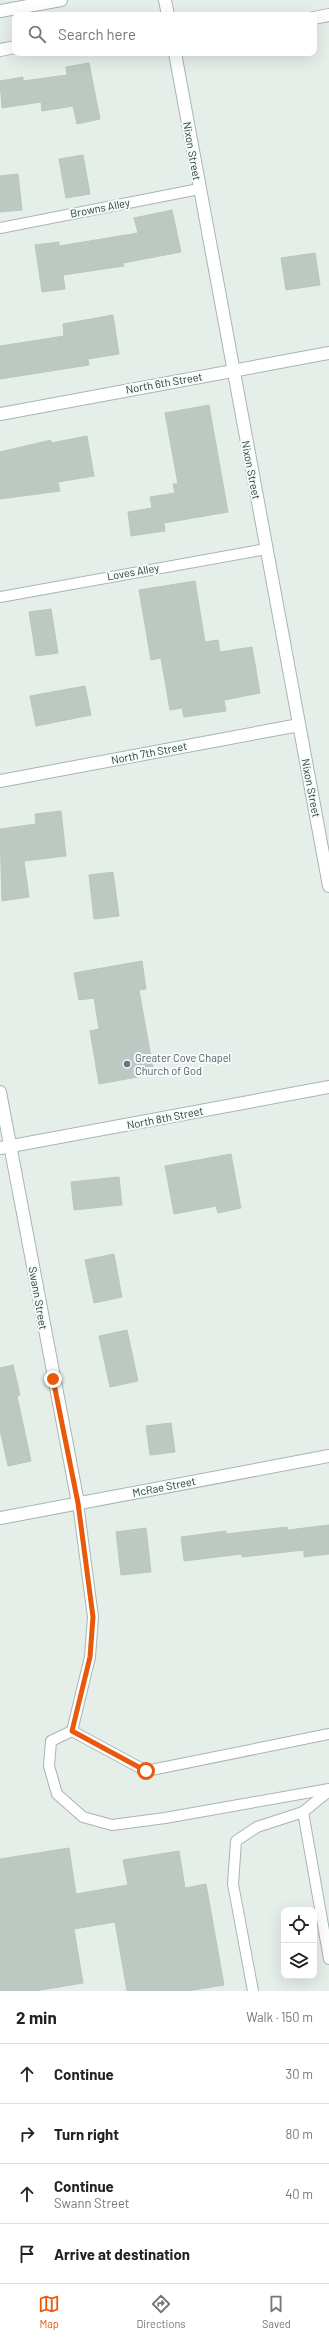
<!DOCTYPE html>
<html lang="en">
<head>
<meta charset="utf-8">
<style>
  :root { --surface:#fff; --page:#f2f2f2; --text:#222; --muted:#767676; --line:#e0e0e0; --accent:#ea580c }
  body { margin:0; font-family:Barlow,sans-serif; background:var(--page); color:var(--text) }
  .controls { position:absolute; right:12px; bottom:12px; display:grid; overflow:hidden; border-radius:8px; box-shadow:0 4px 16px #0002 }
  .controls button { width:36px; height:36px; display:grid; place-items:center; padding:0; border:0; border-bottom:1px solid var(--line); background:var(--surface); color:var(--text); font:20px sans-serif }
  .stop { position:absolute; width:12px; height:12px; margin:-9px; border:3px solid #ea580c; border-radius:50%; background:#fff }
  .stop.end { background:#ea580c; border-color:#fff; box-shadow:0 1px 4px #0008 }
  .list { margin:0; padding:0; list-style:none }
  h2 { display:flex; justify-content:space-between; align-items:center; height:52px; margin:0; padding:0 16px; font-size:17px }
  h2 small { font-size:13px; font-weight:400; color:var(--muted) }
  .list li { display:grid; grid-template-columns:26px 1fr auto; gap:12px; align-items:center; box-sizing:border-box; height:60px; padding:0 16px; border-top:1px solid var(--line) }
  .list b { display:block; font-size:15px; white-space:nowrap }
  .list p { margin:0; font-size:13px; white-space:nowrap; color:var(--muted) }
  .list em { font-size:13px; font-style:normal; color:var(--muted) }
  .icon { flex:none; width:22px; height:22px; fill:none; stroke:currentColor; stroke-width:2; stroke-linecap:round; stroke-linejoin:round }
  .map { position:relative; flex:none; width:329px; height:1991px; overflow:hidden }
  .search { position:absolute; background:var(--surface); box-shadow:0 4px 16px #0002; left:12px; right:12px; top:12px; height:44px; display:flex; align-items:center; gap:10px; box-sizing:border-box; padding:0 14px; border-radius:8px; color:var(--muted); font-size:15px }
  .sheet { height:292px; background:var(--surface) }
  nav { display:flex; justify-content:space-around; align-items:center; box-sizing:border-box; height:56px; border-top:1px solid var(--line); background:var(--surface); font-size:11px; color:var(--muted) }
  nav a { display:grid; justify-items:center; gap:2px }
  nav .on { color:var(--accent) }
  .map>svg:first-child { display:block }
  .building { fill:#bbc9c2; stroke:#b8c7c0 }
  .lines { fill:none; stroke-linecap:round; stroke-linejoin:round }
  .service-casing { stroke:#a8b6b0; stroke-width:12 }
  .minor-casing { stroke:#a8b6b0; stroke-width:14 }
  .tertiary-casing { stroke:#a8b6b0; stroke-width:14 }
  .service { stroke:#fff; stroke-width:10 }
  .minor { stroke:#fff; stroke-width:12 }
  .tertiary { stroke:#fff; stroke-width:12 }
  .route { stroke:#ea580c; stroke-width:5 }
  .worship-dot { fill:#6b7280; stroke:#f6faf8; stroke-width:1.5 }
  .labels { text-anchor:middle; stroke-width:4; stroke-linejoin:round; paint-order:stroke }
  .street-label { font-size:11px; fill:#253f36; stroke:#f6faf8 }
  .worship-label { font-size:11px; fill:#5b616d; stroke:#f6faf8; text-anchor:start }
</style>
</head>
<body>
<div class="map">
<svg width="329" height="1991" viewBox="0 0 329 1991">
  <rect width="100%" height="100%" fill="#e6eeea"/>
  <!-- building -->
  <g class="building">
    <path d="M89,63L100,119L77,124L73,106L42,111L41,102L2,108L0,81L23,77V81L67,75L66,67Z"/>
    <path d="M83,155L90,194L66,198L59,159Z"/>
    <path d="M18,174L22,210L0,212V176Z"/>
    <path d="M172,210L181,252L123,263L124,266L63,275L65,289L42,292L35,245L59,242V246L138,233L134,218Z"/>
    <path d="M315,253L320,285L286,290L281,258Z"/>
    <path d="M113,315L119,354L88,359L89,365L0,379V346L64,336L63,324Z"/>
    <path d="M209,405L228,512L164,523L165,531L131,536L128,512L152,508L150,497L175,493L173,484H178L165,413Z"/>
    <path d="M87,436L94,476L58,482L60,491L0,499V452L51,440V443Z"/>
    <path d="M195,581L205,642L218,640L220,652L252,647L260,693L224,700L226,711L184,717L182,708L170,710L161,658L151,660L139,590Z"/>
    <path d="M51,609L58,653L36,656L29,612Z"/>
    <path d="M85,686L91,715L36,726L30,696Z"/>
    <path d="M61,811L66,856L24,861L29,897L2,901L0,829L36,824L35,814Z"/>
    <path d="M113,872L119,916L94,919L89,875Z"/>
    <path d="M142,961L146,989L139,990L154,1074L99,1084L90,1031L99,1029L94,998L79,1000L74,973Z"/>
    <path d="M231,1154L241,1208L218,1213L216,1206L174,1214L165,1166Z"/>
    <path d="M119,1177L122,1205L74,1210L71,1182Z"/>
    <path d="M114,1254L122,1297L94,1303L85,1260Z"/>
    <path d="M127,1330L138,1381L110,1387L99,1336Z"/>
    <path d="M13,1365L20,1395L17,1396L31,1461L8,1466L0,1430V1368Z"/>
    <path d="M171,1423L175,1452L150,1455L146,1426Z"/>
    <path d="M329,1525V1554L304,1557V1550L242,1557V1554L184,1561L181,1537L226,1531V1534L287,1527L288,1530Z"/>
    <path d="M146,1528L151,1572L121,1575L116,1532Z"/>
    <path d="M69,1848L76,1894L128,1885L123,1860L179,1851L185,1888L206,1884L224,1985L188,1991H127L115,1922L74,1929L83,1983L35,1991H0V1859Z"/>
  </g>
  <g class="lines">
    <defs>
      <g id="service">
        <path d="M0,228L199,189"/>
        <path d="M0,597L266,549"/>
        <path d="M72,1731L51,1741L49,1766L57,1794L83,1817L112,1825L165,1818L329,1789"/>
        <path d="M72,1731L146,1771L329,1734"/>
        <path d="M72,1731L90,1657L93,1617L78,1503"/>
        <path d="M329,1791L303,1812L329,1959"/>
        <path d="M253,1991L233,1884L236,1841L257,1827L303,1812"/>
      </g>
      <g id="minor">
        <path d="M314,18L329,15"/>
        <path d="M0,414L329,353"/>
        <path d="M0,781L299,725"/>
        <path d="M0,1092L78,1503"/>
        <path d="M0,1148L329,1087"/>
      </g>
      <g id="tertiary">
        <path d="M165,0L168,15"/>
        <path d="M0,11L61,0"/>
        <path d="M0,50L15,47"/>
        <path d="M175,53L329,886"/>
        <path d="M0,1518L329,1456"/>
      </g>
    </defs>
    <!-- service casing -->
    <use href="#service" class="service-casing"/>
    <!-- minor casing -->
    <use href="#minor" class="minor-casing"/>
    <!-- tertiary casing -->
    <use href="#tertiary" class="tertiary-casing"/>
    <!-- service -->
    <use href="#service" class="service"/>
    <!-- minor -->
    <use href="#minor" class="minor"/>
    <!-- tertiary -->
    <use href="#tertiary" class="tertiary"/>
  </g>
  <g class="lines">
    <!-- route -->
    <path class="route" d="M53,1379L78,1503L93,1617L90,1657L72,1731L146,1771"/>
  </g>
  <!-- markers -->
  <circle class="worship-dot" cx="127" cy="1064" r="4"/>
  <g class="labels">
    <!-- street labels -->
    <g class="street-label">
      <text transform="translate(192 151) rotate(80)" y="4">Nixon Street</text>
      <text transform="translate(100 208) rotate(-11)" y="4">Browns Alley</text>
      <text transform="translate(164 383) rotate(-10)" y="4">North 6th Street</text>
      <text transform="translate(251 470) rotate(79)" y="4">Nixon Street</text>
      <text transform="translate(133 572) rotate(-10)" y="4">Loves Alley</text>
      <text transform="translate(149 753) rotate(-11)" y="4">North 7th Street</text>
      <text transform="translate(311 788) rotate(79)" y="4">Nixon Street</text>
      <text transform="translate(165 1118) rotate(-11)" y="4">North 8th Street</text>
      <text transform="translate(38 1298) rotate(80)" y="4">Swann Street</text>
      <text transform="translate(164 1487) rotate(-11)" y="4">McRae Street</text>
    </g>
    <!-- worship labels -->
    <g class="worship-label">
      <text x="135" y="1062">Greater Cove Chapel<tspan x="135" dy="13">Church of God</tspan></text>
    </g>
  </g>
</svg>
<div class="controls">
<button><svg class="icon" aria-label="locate" viewBox="0 0 24 24"><circle cx="12" cy="12" r="6"/><path d="M12 2v4M12 18v4M2 12h4M18 12h4"/></svg></button>
<button><svg class="icon" aria-label="layers" viewBox="0 0 24 24"><path d="M12 4l9 5-9 5-9-5zM3 14l9 5 9-5"/></svg></button>
</div>
<div class="stop" style="left:146px;top:1771px"></div>
<div class="stop end" style="left:53px;top:1379px"></div>
<div class="search"><svg class="icon" aria-label="search" viewBox="0 0 24 24"><circle cx="10" cy="10" r="6"/><path d="M15 15l6 6"/></svg>Search here</div>
</div>
<section class="sheet">
<h2>2 min<small>Walk · 150 m</small></h2>
<ul class="list">
<li><svg class="icon" aria-label="ahead" viewBox="0 0 24 24"><path d="M12 20V5M6 11l6-6 6 6"/></svg><div><b>Continue</b></div><em>30 m</em></li>
<li><svg class="icon" aria-label="right" viewBox="0 0 24 24"><path d="M7 20v-9h11M14 6l5 5-5 5"/></svg><div><b>Turn right</b></div><em>80 m</em></li>
<li><svg class="icon" aria-label="ahead" viewBox="0 0 24 24"><path d="M12 20V5M6 11l6-6 6 6"/></svg><div><b>Continue</b><p>Swann Street</p></div><em>40 m</em></li>
<li><svg class="icon" aria-label="arrive" viewBox="0 0 24 24"><path d="M6 21V4h12l-3 4 3 4H6"/></svg><div><b>Arrive at destination</b></div></li>
</ul>
</section>
<nav>
<a class="on"><svg class="icon" aria-label="map" viewBox="0 0 24 24"><path d="M3 6l6-2 6 2 6-2v14l-6 2-6-2-6 2zM9 4v14M15 6v14"/></svg>Map</a>
<a><svg class="icon" aria-label="directions" viewBox="0 0 24 24"><path d="M12 3l9 9-9 9-9-9zM9 14v-3h6M13 9l2 2-2 2"/></svg>Directions</a>
<a><svg class="icon" aria-label="saved" viewBox="0 0 24 24"><path d="M7 4h10v16l-5-4-5 4z"/></svg>Saved</a>
</nav>
</body>
</html>
